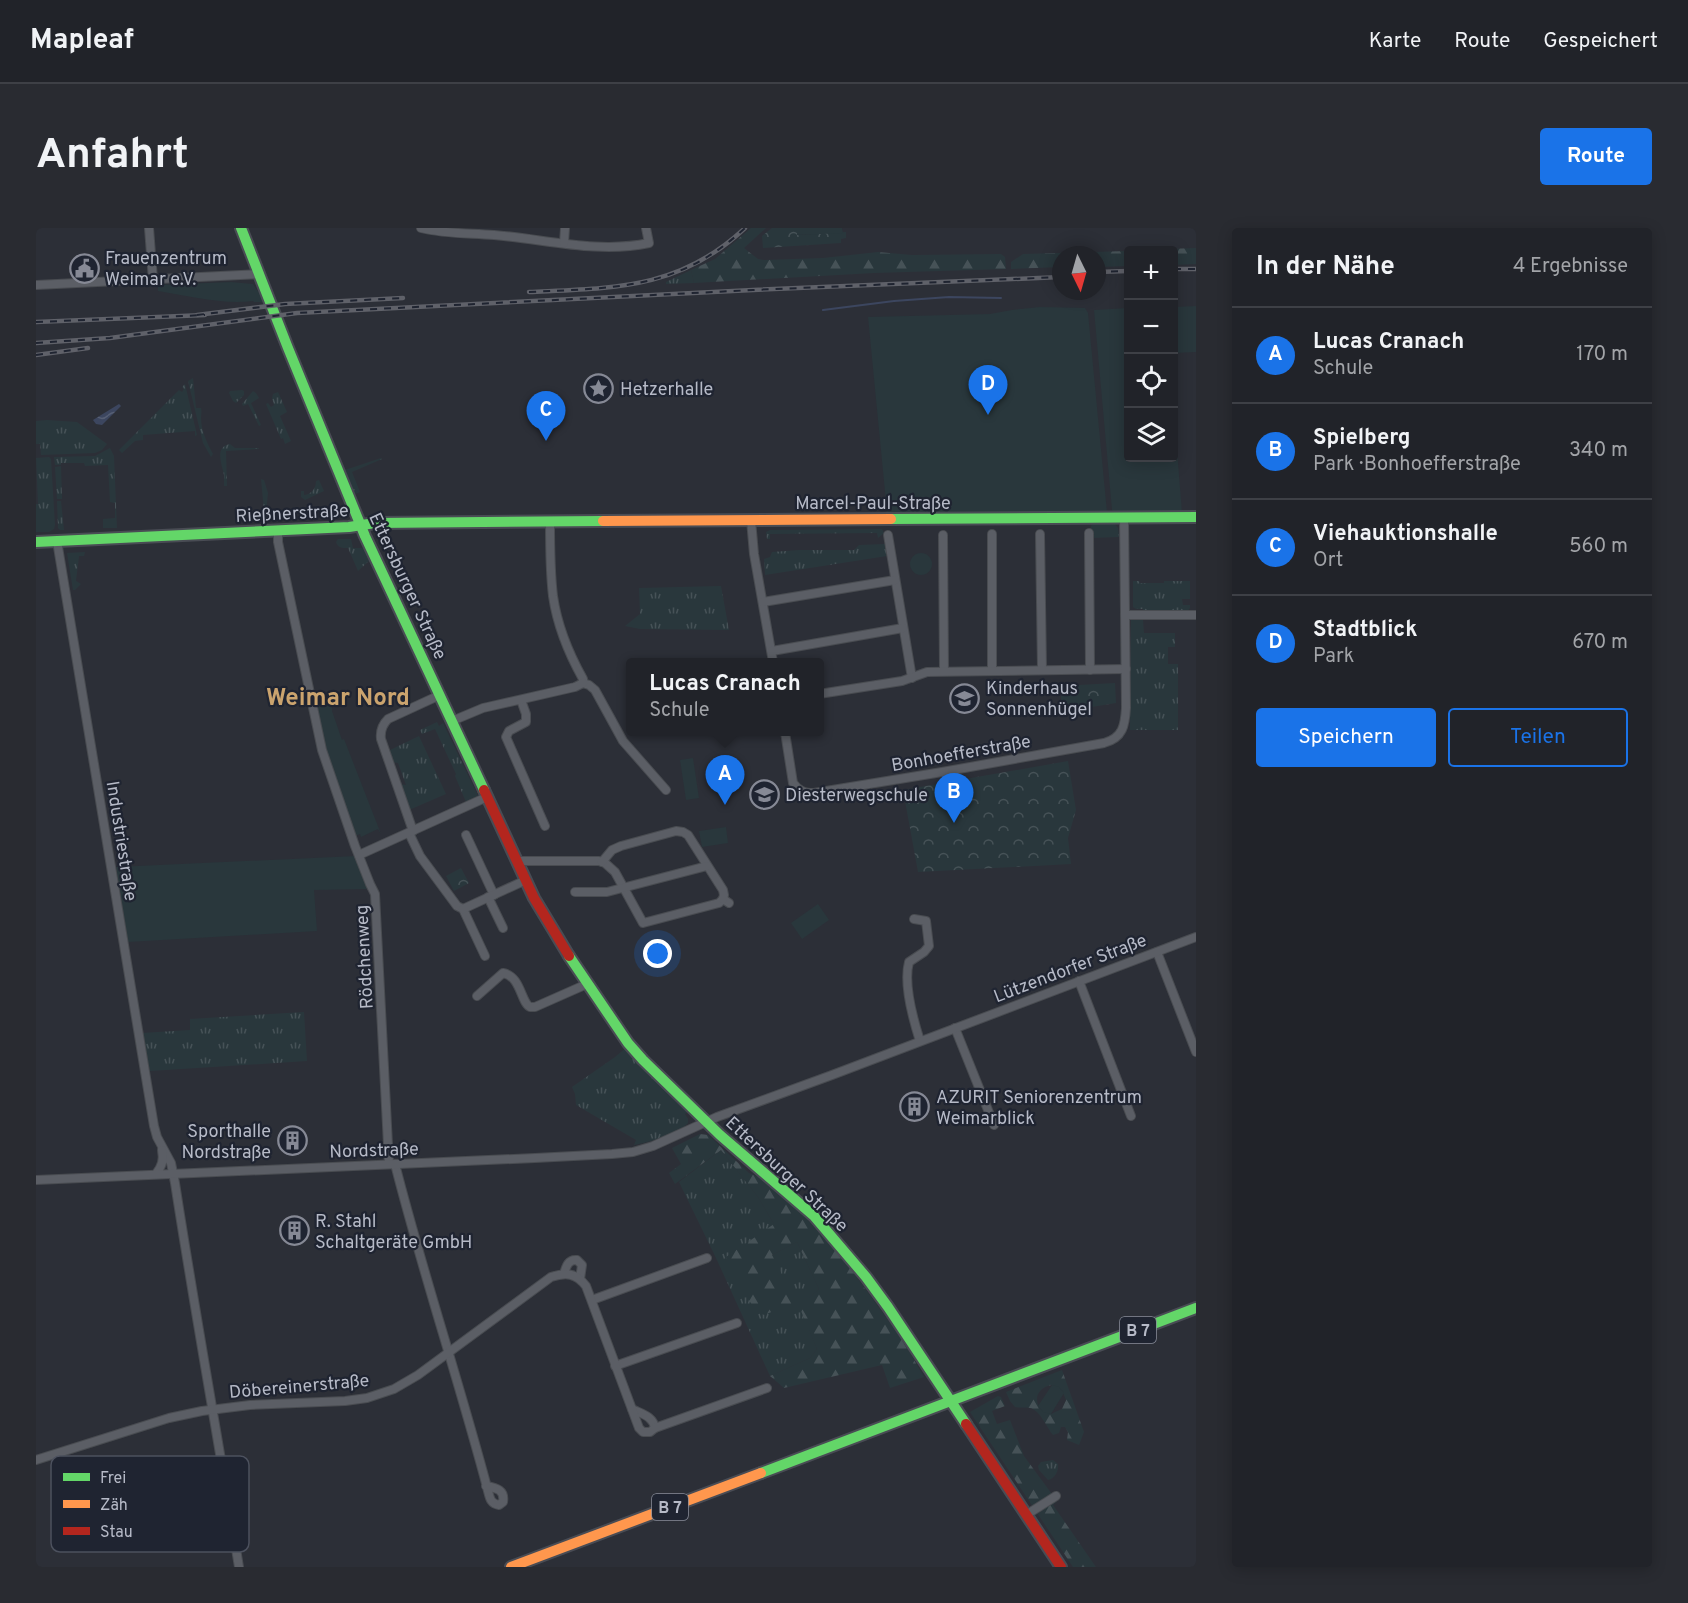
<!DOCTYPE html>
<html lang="de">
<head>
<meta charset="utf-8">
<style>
  :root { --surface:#212329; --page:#292b31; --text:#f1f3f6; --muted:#a2a4a8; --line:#3e4046; --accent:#1a73e8 }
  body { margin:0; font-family:Overpass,sans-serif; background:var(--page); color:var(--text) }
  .controls { position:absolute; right:18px; top:18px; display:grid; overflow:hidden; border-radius:6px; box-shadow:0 3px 15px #0003 }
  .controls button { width:54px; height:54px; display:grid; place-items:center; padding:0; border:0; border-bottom:2px solid var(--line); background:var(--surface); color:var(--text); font:30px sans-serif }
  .compass { position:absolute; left:1016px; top:18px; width:54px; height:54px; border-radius:50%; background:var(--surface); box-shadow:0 3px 15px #0003; rotate:175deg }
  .you { position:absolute; left:622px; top:726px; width:21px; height:21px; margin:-15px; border:4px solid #fff; border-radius:50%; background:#1a73e8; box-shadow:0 0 0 9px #1a73e833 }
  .badge { display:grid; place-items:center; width:39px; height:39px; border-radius:50%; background:var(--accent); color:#fff; font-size:20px; font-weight:700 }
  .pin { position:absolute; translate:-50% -50px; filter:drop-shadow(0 2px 3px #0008) }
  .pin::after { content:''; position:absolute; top:32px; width:21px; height:18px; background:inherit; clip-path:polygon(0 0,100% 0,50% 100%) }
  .popup { position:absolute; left:590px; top:430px; width:198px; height:78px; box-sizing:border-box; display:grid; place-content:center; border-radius:6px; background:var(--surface); filter:drop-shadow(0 2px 4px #0005); font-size:20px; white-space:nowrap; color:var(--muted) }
  .popup b { font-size:22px; color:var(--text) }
  .popup::after { content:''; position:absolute; left:50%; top:100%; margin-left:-12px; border:12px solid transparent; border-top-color:var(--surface) }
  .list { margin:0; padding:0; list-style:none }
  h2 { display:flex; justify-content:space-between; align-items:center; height:78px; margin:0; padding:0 24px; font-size:26px }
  h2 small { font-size:20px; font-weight:400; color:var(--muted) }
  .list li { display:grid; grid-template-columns:39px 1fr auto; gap:18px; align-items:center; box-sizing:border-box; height:96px; padding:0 24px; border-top:2px solid var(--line) }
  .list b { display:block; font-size:22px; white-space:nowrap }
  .list p { margin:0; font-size:20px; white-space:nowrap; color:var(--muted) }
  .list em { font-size:20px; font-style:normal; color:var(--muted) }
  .actions { display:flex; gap:12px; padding:18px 24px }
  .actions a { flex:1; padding:14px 0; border:2px solid var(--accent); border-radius:6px; text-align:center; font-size:21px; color:var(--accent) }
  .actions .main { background:var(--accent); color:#fff }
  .icon { flex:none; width:33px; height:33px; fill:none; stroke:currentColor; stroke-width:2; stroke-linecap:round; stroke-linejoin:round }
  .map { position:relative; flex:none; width:1160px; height:1339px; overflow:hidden; border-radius:6px }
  header { display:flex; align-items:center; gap:36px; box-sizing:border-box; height:84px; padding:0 30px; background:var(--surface); border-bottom:2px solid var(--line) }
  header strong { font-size:28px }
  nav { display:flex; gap:33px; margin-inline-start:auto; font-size:21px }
  .intro { display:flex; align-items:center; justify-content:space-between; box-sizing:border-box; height:144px; padding:0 36px }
  h1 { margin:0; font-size:42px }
  .button { padding:15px 27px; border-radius:6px; background:var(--accent); color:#fff; font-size:21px; font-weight:700 }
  main { display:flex; gap:36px; padding:0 36px }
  aside { flex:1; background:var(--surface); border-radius:6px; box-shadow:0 3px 15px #0003 }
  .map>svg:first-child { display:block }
  .grass { fill:url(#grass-tufts) }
  .forest { fill:url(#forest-firs); fill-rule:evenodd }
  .park { fill:url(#park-crowns) }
  .garden { fill:#29373c }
  .water { fill:url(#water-waves) }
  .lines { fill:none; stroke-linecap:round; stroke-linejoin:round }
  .stream { stroke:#3c465f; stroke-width:2 }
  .street-casing { stroke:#494c51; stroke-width:10 }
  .fast-casing { stroke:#494c54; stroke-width:14 }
  .slow-casing { stroke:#494c54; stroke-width:14 }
  .jam-casing { stroke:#494c54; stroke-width:14 }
  .street { stroke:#5b5e65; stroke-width:8 }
  .fast { stroke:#63d668; stroke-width:10 }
  .slow { stroke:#ff974d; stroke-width:10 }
  .jam { stroke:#b3261e; stroke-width:10 }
  .rail-casing { stroke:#5f6169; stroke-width:4.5 }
  .rail { stroke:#1f2431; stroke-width:2; stroke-dasharray:7; stroke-linecap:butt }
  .labels { text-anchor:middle; stroke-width:4.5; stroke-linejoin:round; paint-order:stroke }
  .shield { fill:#1f2431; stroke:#898d9a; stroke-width:1.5 }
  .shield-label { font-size:16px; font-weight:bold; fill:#b6bac7 }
  .poi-label { font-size:18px; fill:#b6bac7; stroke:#1f2431; text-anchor:start }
  .street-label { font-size:18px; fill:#b6bac7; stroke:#1f2431 }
  .district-label { font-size:24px; font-weight:bold; fill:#cba46e; stroke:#1f2431 }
  .key { fill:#1f2431; stroke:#4c515e; stroke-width:1.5 }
  .key-label { font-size:16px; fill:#b6bac7 }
</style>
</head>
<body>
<header>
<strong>Mapleaf</strong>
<nav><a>Karte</a><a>Route</a><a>Gespeichert</a></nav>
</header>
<div class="intro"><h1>Anfahrt</h1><a class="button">Route</a></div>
<main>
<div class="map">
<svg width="1160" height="1339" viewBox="0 0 1160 1339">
  <defs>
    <pattern id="grass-tufts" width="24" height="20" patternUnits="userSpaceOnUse" patternTransform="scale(1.5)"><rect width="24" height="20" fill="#29373c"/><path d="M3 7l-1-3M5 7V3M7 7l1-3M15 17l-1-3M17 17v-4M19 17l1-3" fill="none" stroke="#465257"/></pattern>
    <pattern id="forest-firs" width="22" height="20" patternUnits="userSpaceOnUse" patternTransform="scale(1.5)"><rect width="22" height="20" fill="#29373c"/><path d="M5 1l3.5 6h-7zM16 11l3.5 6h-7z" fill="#465257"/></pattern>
    <pattern id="park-crowns" width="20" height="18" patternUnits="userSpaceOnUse" patternTransform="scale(1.5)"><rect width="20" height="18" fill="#29373c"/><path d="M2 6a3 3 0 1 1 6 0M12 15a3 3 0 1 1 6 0" fill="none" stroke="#465257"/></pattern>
    <pattern id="water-waves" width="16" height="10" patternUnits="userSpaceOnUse" patternTransform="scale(1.5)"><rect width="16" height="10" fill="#3c465f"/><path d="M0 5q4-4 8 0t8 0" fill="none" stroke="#565f74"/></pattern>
  </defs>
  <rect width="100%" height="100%" fill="#2c2f37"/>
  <!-- grass -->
  <g class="grass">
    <path d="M655,42L658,55L630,56V54Z"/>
    <path d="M157,150L160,180H165C166,183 165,186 165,190C165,202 171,215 177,226L175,229L167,215L152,153Z"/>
    <path d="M149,156L161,207L159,208V203L107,207V212L99,213L86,225L83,222L143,162L146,164L148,161L146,159Z"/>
    <path d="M206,162L208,163V167L200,175L197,173L193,165L194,163Z"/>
    <path d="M217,163L220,165L223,170L215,175L225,197L223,198L212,176L207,178L206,176Z"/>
    <path d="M242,164L251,184L244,188L255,213L249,216L247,210L245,211L230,176L232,175L235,179L238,177L236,170L237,166Z"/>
    <path d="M11,192L41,194L71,216L66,222L59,225L5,227L4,216H0V193Z"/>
    <path d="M194,216L199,220H222L223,221L190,223L191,258H188C188,254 188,251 188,247C186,236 178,219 194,216Z"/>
    <path d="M74,220L78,228L81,300H67V291L79,290V275L74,274L72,237L49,238L48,235H25V237H19L18,229L59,228Z"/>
    <path d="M0,230L13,229L15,231L19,297L18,301L13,304H0V276H2Z"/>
    <path d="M345,230L346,231L316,244L324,264L319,266L309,242Z"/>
    <path d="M25,238L26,271H21L19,239Z"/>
    <path d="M225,251L228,252L232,265L229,293Z"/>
    <path d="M283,252L288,263L269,272L265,269V263H268V267C276,266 280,260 280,253Z"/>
    <path d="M21,273H25L28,302H24L22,300Z"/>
    <path d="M1058,295H1078L1082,300L1083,309L1055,310V298Z"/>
    <path d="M846,301L848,305L842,310L841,305L734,306V311H731L730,304L734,302Z"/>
    <path d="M302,311H315L317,320H327L333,333L322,343L312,320C306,320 302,320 300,314Z"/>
    <path d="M849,316L851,328L729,347L728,331L734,329L736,324L763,322H818L823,317Z"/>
    <path d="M49,324L48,328H43L40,353L45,356L39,362H37L31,325Z"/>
    <path d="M1097,353H1103L1104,355H1128V353H1154V371H1146L1147,377H1154V380L1151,384L1107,383V381H1100L1097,379Z"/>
    <path d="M685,358L693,402L604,401L589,398L604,386L603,360Z"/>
    <path d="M1095,392H1107L1108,405H1139V419H1132V436H1142V502H1094Z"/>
    <path d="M401,494L403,498L407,495L442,568L430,574L419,548L420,546L399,501L386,506L384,502Z"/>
    <path d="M383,508L410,566L373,582L363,556L370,557L362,535L356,534L352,523Z"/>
    <path d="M268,784L271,833L114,843L106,805L154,802V791Z"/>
    <path d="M591,819L653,883L649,886L652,891V895C641,907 613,914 598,917L600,912L540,877L539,866L536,859L579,829Z"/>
    <path d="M685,922L722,969L738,996L736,1027L761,1014L783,1061L764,1078L781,1121L774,1130L734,1148L680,1030L643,954Z"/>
    <path d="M1017,1232L1022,1236C1023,1242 1019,1251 1012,1252L1003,1242L1002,1238L1005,1234Z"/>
  </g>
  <!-- forest -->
  <g class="forest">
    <path d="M715,0H730L708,20L722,31L728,32L787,30L842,24L876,27L965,26L969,29L970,41L838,45L658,55L655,42L679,31Z"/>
    <path d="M1160,20V36L1138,37V22H1101Z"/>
    <path d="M1092,23V38L1061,39V27H1025V39L975,41V34L987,26Z"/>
    <path d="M664,906L672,907L713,945L725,950L764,983L812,1037L867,1113L888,1149L854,1160L846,1137L748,1160L734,1148L774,1130L781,1121L763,1078L783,1061L761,1014L736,1027L760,1074L728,1087L718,1081L690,1029L738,996L722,969L685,922L639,956L633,945L645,936L636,920Z"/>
    <path d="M1026,1142L1048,1204L1043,1217L1031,1212L1032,1204L1029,1199H1025L1023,1205L1017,1207C1011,1200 1004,1182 994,1180C989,1179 984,1180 979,1179L974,1173L970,1164ZM1016,1157L1026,1162L1030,1172L1026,1181L1015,1186L1004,1181C997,1169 1003,1159 1016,1157Z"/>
    <path d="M962,1168L965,1169L969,1178L956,1183L961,1196L974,1192L988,1228L1021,1273L1017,1277L1060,1339H1037L934,1184Z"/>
  </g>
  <!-- park -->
  <g class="park">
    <path d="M736,0H761L762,7L810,4V10L805,11V15L727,20L726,8Z"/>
    <path d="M1079,455L1080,475L1025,484V458Z"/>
    <path d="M1032,533L1040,582L1032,610L1035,636L882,644L867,562Z"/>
    <path d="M425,640L433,655L418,663L410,648Z"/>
  </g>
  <!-- garden -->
  <g class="garden">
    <path d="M761,0H806L807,5L761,7Z"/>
    <path d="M195,54L217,56L229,74H218L217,73C187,77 153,68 122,63V57Z"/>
    <path d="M1160,78V124L1138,125V79Z"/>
    <path d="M1004,79L1049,80L1052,85L1071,284H851L832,89L954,86L976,82Z"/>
    <path d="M1092,80V230H1138V186L1146,284L1079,285L1076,282L1058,82Z"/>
    <circle cx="885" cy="336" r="11"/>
    <path d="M296,472V483L306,512L308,511L345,606L342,601L325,609L324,606L319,608L290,524L279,474Z"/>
    <path d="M657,530L663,570L650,572L644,532Z"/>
    <path d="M690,599L692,615L666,619L663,603Z"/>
    <path d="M320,628L331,661L278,662L281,703L92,714L80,639Z"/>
    <path d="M782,676L793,692L766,711L755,695Z"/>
    <path d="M1016,1157L1023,1159L1028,1165L1015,1186L1007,1184L1002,1178Z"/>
  </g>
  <!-- water -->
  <path class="water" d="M83,176L85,178L66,197L60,196L57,192Z"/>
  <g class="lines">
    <!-- stream -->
    <path class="stream" d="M787,82L858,73L913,69L965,70"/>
    <defs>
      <g id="street">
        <path d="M113,0L117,52"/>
        <path d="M385,0C409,6 433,5 458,7C509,11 562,26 613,15L610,0"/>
        <path d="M528,15L529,0"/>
        <path d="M0,57L224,46"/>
        <path d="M715,292L718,326L737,434"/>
        <path d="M514,294C514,318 514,343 517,368C521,396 533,426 547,451V455"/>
        <path d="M242,302V314L286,522L319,618L334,656L339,666L353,936"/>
        <path d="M1053,305L1054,442"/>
        <path d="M956,306V443"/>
        <path d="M1004,306L1006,442"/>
        <path d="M852,307L876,450"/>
        <path d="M907,307L908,443"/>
        <path d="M21,313L118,898L121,909L135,935L139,955C159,1084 182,1211 203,1339"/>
        <path d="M727,374L859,352"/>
        <path d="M1089,387H1160"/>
        <path d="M736,423L867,400"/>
        <path d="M547,455L553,457L559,462L587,513L630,562"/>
        <path d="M783,466L866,453L891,444L1090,441"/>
        <path d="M485,472L490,486V494L473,503L470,509L509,598"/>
        <path d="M416,493L447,480L539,459L547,455"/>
        <path d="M749,504L757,555C763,563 768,565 778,565L906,544L1068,515C1087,510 1089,497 1090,480L1088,290"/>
        <path d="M377,603L345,511C344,503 346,497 352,491L404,467"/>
        <path d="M373,605L384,628L421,678L427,681L449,728"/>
        <path d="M430,607L458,667"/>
        <path d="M323,627L451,569"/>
        <path d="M481,633H563L569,635L579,644L607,695L683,675L687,671L693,675"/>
        <path d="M566,634L576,622L585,618L640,603L647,604L652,607L687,662L688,667L687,671"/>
        <path d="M539,664H571L671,638"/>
        <path d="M452,669L467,700"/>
        <path d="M427,681L490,652"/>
        <path d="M878,691L890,693L893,718L888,724L873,734C867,756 877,791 884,813"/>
        <path d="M1121,724L1160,824"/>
        <path d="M1043,753L1095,888"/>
        <path d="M441,768L467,745C485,748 485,775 494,779C495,779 497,779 499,779L551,756"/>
        <path d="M919,800L958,897"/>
        <path d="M359,936C387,1046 423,1153 452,1263C454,1271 455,1276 463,1277L467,1274C469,1262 461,1260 450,1258"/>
        <path d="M120,946C126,938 128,932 126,922"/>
        <path d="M0,952L499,930L576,926L597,924L617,918L681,889L796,847L1160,709"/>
        <path d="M528,1046C530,1039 532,1031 541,1032L546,1037L544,1051"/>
        <path d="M556,1072L671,1030"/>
        <path d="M579,1138L701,1095"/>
        <path d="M596,1181C606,1186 617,1188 619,1200"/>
        <path d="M0,1232L133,1190L166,1183L214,1177L309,1173L331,1170L358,1161L382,1147L515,1049C530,1044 540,1045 550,1058L603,1200L607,1204H614L619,1200L731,1160"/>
        <path d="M990,1287L1020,1268"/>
      </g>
      <g id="fast">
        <path d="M205,0L252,120L329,308L448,562"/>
        <path d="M855,291L1160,289"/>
        <path d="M0,314L313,299L339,295L567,293"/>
        <path d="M533,728L592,815L607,832L684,907L778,988L830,1049L852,1079L930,1196"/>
        <path d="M725,1245L1160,1080"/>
      </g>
      <g id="slow">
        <path d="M567,293L855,291"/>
        <path d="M475,1339L725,1245"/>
      </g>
      <g id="jam">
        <path d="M448,562L498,670L533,728"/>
        <path d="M930,1196L1025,1339"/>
      </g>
    </defs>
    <!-- street casing -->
    <use href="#street" class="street-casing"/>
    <!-- fast casing -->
    <use href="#fast" class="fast-casing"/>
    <!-- slow casing -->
    <use href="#slow" class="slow-casing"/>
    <!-- jam casing -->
    <use href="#jam" class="jam-casing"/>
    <!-- street -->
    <use href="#street" class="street"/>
    <!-- fast -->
    <use href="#fast" class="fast"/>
    <!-- slow -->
    <use href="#slow" class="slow"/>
    <!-- jam -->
    <use href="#jam" class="jam"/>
    <defs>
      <g id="rail">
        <path d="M1138,41H1160"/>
        <path d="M1061,44L1092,43"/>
        <path d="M493,64C577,60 643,62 709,0"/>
        <path d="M161,87L249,76L367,70"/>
        <path d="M0,94L169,87"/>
        <path d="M0,115L74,110L261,85L717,62L1025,49"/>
        <path d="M0,127L52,120"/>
      </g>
    </defs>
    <!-- rail casing -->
    <use href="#rail" class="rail-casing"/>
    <!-- rail -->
    <use href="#rail" class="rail"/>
  </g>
  <!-- icons -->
  <defs>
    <symbol id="civic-ring" viewBox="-11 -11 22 22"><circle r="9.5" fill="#1f2431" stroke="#868995" stroke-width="1.5"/><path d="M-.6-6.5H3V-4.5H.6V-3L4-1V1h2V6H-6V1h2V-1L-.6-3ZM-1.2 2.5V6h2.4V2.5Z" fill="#868995"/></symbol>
    <symbol id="sight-ring" viewBox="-11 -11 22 22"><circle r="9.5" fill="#1f2431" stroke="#868995" stroke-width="1.5"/><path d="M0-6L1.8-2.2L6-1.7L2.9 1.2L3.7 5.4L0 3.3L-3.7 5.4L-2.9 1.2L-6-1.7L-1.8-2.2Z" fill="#868995"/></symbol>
    <symbol id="school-ring" viewBox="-11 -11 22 22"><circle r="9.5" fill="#1f2431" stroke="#868995" stroke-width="1.5"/><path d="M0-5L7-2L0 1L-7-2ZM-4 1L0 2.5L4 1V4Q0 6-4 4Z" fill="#868995"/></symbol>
    <symbol id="building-ring" viewBox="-11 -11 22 22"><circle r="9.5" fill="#1f2431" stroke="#868995" stroke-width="1.5"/><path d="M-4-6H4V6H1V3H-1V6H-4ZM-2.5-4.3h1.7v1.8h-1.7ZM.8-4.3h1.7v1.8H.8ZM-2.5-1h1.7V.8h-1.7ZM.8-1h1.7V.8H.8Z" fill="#868995"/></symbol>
  </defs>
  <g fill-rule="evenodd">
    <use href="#civic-ring" x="32" y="24" width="33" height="33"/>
    <use href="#sight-ring" x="546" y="144" width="33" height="33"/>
    <use href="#school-ring" x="912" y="454" width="33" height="33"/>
    <use href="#school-ring" x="712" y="550" width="33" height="33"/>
    <use href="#building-ring" x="862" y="862" width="33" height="33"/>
    <use href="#building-ring" x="240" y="896" width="33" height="33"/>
    <use href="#building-ring" x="242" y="986" width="33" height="33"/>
  </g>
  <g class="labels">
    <!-- shield labels -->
    <g class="shield">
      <rect x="1084" y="1089" width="36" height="26" rx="4.5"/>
      <rect x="616" y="1266" width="36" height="26" rx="4.5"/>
    </g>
    <g class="shield-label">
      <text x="1102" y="1108">B 7</text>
      <text x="634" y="1285">B 7</text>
    </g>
    <!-- poi labels -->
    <g class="poi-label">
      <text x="69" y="36">Frauenzentrum<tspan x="69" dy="21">Weimar e.V.</tspan></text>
      <text x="584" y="167">Hetzerhalle</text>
      <text x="950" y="466">Kinderhaus<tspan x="950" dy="21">Sonnenhügel</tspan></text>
      <text x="749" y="573">Diesterwegschule</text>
      <text x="900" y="875">AZURIT Seniorenzentrum<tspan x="900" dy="21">Weimarblick</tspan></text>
      <text x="235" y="909" text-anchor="end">Sporthalle<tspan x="235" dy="21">Nordstraße</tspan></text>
      <text x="279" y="999">R. Stahl<tspan x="279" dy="21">Schaltgeräte GmbH</tspan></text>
    </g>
    <!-- street labels -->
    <g class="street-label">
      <text x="837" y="281">Marcel-Paul-Straße</text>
      <text transform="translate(256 285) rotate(-3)" y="6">Rießnerstraße</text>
      <text transform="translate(372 358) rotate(65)" y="6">Ettersburger Straße</text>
      <text transform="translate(925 525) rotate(-10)" y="6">Bonhoefferstraße</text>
      <text transform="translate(86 613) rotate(81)" y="6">Industriestraße</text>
      <text transform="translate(328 729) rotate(-93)" y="6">Rödchenweg</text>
      <text transform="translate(1034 740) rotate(-21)" y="6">Lützendorfer Straße</text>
      <text transform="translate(338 922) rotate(-2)" y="6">Nordstraße</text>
      <text transform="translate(751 946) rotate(43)" y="6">Ettersburger Straße</text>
      <text transform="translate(263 1158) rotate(-5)" y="6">Döbereinerstraße</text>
    </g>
    <!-- district labels -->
    <g class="district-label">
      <text x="302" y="477">Weimar Nord</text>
    </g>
  </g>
  <!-- legend -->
  <rect x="15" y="1228" width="198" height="96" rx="9" class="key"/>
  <rect x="27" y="1245" width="27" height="8" fill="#63d668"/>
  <rect x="27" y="1272" width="27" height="8" fill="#ff974d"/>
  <rect x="27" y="1299" width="27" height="8" fill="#b3261e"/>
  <g class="key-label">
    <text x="64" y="1255">Frei</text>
    <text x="64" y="1282">Zäh</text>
    <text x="64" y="1309">Stau</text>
  </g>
</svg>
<div class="controls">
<button>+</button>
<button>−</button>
<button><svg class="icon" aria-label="locate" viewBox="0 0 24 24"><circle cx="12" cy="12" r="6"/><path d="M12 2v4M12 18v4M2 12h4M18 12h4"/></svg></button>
<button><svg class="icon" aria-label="layers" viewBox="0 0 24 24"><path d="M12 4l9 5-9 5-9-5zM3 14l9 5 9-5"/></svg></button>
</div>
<svg class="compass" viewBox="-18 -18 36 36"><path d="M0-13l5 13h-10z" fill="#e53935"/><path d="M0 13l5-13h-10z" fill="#a2a4a8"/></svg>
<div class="you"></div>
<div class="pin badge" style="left:689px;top:577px">A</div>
<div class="popup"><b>Lucas Cranach</b>Schule</div>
<div class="pin badge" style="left:918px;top:595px">B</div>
<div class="pin badge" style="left:510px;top:213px">C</div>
<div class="pin badge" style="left:952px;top:187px">D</div>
</div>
<aside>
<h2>In der Nähe<small>4 Ergebnisse</small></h2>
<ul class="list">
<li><span class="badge">A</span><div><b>Lucas Cranach</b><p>Schule</p></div><em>170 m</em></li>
<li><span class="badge">B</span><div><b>Spielberg</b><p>Park · Bonhoefferstraße</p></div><em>340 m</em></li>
<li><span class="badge">C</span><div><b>Viehauktionshalle</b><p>Ort</p></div><em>560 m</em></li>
<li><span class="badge">D</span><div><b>Stadtblick</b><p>Park</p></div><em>670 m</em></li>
</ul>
<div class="actions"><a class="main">Speichern</a><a>Teilen</a></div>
</aside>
</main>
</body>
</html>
